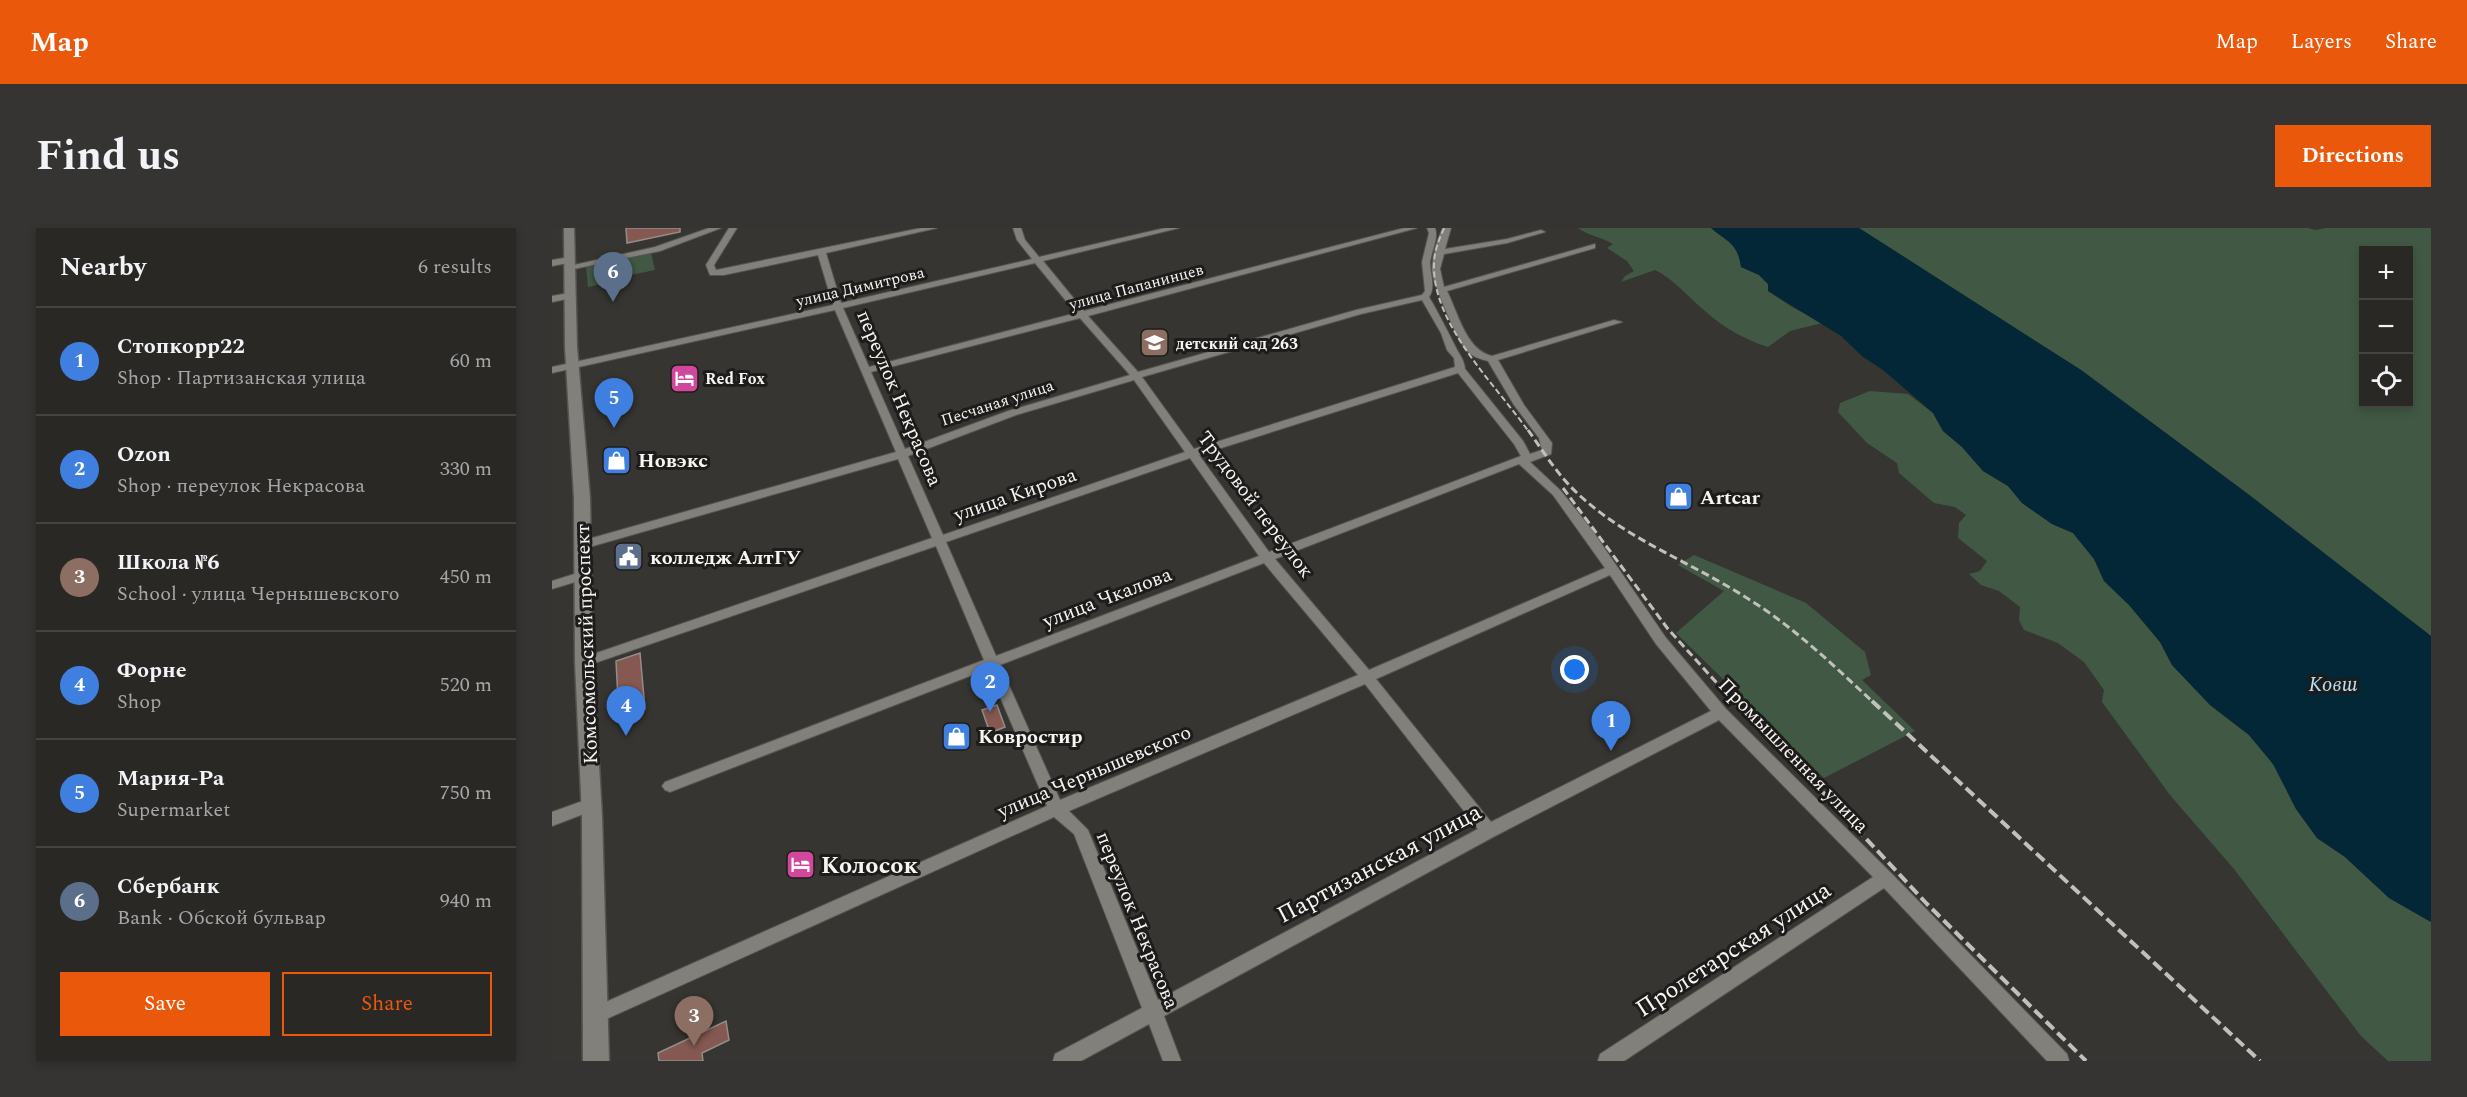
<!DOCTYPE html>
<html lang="en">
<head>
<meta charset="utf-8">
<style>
  :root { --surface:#292825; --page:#353432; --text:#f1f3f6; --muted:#a5a6a7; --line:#454442; --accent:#ea580c }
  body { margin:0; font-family:Spectral,serif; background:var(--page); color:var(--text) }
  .controls { position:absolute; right:18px; top:18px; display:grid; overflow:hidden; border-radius:0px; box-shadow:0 3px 9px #0003 }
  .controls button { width:54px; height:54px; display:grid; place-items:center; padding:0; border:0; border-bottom:2px solid var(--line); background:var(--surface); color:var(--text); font:30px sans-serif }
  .you { position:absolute; left:1023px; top:442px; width:21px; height:21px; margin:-15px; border:4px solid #fff; border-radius:50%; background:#1a73e8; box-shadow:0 0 0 9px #1a73e833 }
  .badge { display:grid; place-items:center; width:39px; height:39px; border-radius:50%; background:var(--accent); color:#fff; font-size:20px; font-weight:700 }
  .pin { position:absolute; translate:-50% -50px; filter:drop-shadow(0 2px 3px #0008) }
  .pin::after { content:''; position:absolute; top:32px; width:21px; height:18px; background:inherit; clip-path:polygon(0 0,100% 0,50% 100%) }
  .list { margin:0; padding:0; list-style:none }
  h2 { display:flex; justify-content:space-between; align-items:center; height:78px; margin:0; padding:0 24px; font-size:26px }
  h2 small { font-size:20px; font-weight:400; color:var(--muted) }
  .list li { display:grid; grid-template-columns:39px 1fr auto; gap:18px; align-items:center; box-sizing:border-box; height:108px; padding:0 24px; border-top:2px solid var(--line) }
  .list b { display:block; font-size:22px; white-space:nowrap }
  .list p { margin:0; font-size:20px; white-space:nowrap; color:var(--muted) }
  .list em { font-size:20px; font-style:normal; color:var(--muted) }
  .actions { display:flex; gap:12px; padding:18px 24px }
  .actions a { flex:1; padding:14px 0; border:2px solid var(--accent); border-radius:0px; text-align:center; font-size:21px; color:var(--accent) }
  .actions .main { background:var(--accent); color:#fff }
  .icon { flex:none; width:33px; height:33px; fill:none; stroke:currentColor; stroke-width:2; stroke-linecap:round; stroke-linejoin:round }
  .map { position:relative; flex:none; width:1879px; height:833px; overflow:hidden; border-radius:0px }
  header { display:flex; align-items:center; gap:36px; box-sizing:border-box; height:84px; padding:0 30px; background:var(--accent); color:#fff }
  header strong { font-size:28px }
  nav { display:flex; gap:33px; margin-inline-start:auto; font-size:21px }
  .intro { display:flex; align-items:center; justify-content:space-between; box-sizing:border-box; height:144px; padding:0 36px }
  h1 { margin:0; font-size:42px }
  .button { padding:15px 27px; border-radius:0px; background:var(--accent); color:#fff; font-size:21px; font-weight:700 }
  main { display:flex; gap:36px; padding:0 36px }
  aside { flex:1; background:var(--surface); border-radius:0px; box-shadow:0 3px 9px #0003 }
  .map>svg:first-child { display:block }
  .green { fill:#415944; fill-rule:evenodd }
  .water { fill:#032736 }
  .building { fill:#855951; stroke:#938d8c; stroke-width:1.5 }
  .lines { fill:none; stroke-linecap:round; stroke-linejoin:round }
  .street-casing { stroke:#565451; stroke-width:2 }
  .secondary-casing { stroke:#565451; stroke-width:3 }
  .street { fill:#82807b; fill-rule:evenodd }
  .secondary { fill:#82807b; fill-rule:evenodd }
  .rail-far2 { stroke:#c1c0bc; stroke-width:2; stroke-dasharray:6 3; stroke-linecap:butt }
  .rail-far1 { stroke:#c1c0bc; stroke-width:3; stroke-dasharray:8 4; stroke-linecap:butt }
  .rail { stroke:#c1c0bc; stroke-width:4; stroke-dasharray:11 5; stroke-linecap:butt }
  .labels { text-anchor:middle; stroke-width:6; stroke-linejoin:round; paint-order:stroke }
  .far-street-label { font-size:16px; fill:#f6f5f2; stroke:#1d1c1b }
  .far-poi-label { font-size:16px; font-weight:bold; fill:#f6f5f2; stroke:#1d1c1b; text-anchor:start }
  .street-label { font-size:20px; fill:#f6f5f2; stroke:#1d1c1b }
  .poi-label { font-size:20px; font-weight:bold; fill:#f6f5f2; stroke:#1d1c1b; text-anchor:start }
  .water-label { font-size:21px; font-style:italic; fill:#b6e1f7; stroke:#1d1c1b }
  .near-street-label { font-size:24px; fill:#f6f5f2; stroke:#1d1c1b }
  .near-poi-label { font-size:24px; font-weight:bold; fill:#f6f5f2; stroke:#1d1c1b; text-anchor:start }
</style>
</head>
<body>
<header>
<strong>Map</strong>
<nav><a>Map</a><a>Layers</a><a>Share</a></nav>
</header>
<div class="intro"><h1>Find us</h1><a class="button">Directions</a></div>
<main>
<aside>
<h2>Nearby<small>6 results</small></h2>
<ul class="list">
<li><span class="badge" style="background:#3f7fe0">1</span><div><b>Стопкорр22</b><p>Shop · Партизанская улица</p></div><em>60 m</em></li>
<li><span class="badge" style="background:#3f7fe0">2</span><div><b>Ozon</b><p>Shop · переулок Некрасова</p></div><em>330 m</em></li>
<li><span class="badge" style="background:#8d6e63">3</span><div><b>Школа №6</b><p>School · улица Чернышевского</p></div><em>450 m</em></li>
<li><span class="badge" style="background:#3f7fe0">4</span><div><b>Форне</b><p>Shop</p></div><em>520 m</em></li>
<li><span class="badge" style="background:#3f7fe0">5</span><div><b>Мария-Ра</b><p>Supermarket</p></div><em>750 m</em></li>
<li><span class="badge" style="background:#5c6f8a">6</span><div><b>Сбербанк</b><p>Bank · Обской бульвар</p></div><em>940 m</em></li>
</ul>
<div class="actions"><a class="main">Save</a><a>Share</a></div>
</aside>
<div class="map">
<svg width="1879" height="833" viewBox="0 0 1879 833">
  <rect width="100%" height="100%" fill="#373531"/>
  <!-- green -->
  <g class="green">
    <path d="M1026,0H1159L1180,15L1187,25L1189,39L1207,47L1216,56V63L1240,79L1270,95L1238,103L1216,119C1194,112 1172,100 1154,84C1137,70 1123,52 1103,42L1069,54L1073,48L1082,43L1075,33L1055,20L1061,16C1050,9 1037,8 1026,0Z"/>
    <path d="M1307,0H1756L1764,2L1774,0H1879V408L1696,266L1529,142ZM1812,22H1856V176H1812Z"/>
    <path d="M95,24L99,25L103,42L54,52V55L36,59L34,38Z"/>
    <path d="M1318,163L1356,166L1381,185L1391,203L1410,219L1431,243L1456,258L1470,275L1500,296L1521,305L1542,331L1552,353L1577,377L1608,414L1620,437L1658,477L1697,507L1721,536L1744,581L1765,610L1793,629L1837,670L1879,694V833H1836L1809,808L1682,641L1618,567L1550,474L1552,462L1532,434L1506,415L1472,402L1467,392L1468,379L1447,363L1429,357L1417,346L1428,343L1435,333L1406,310L1407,295L1414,287L1403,279L1382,275L1347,245L1345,235L1315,215L1286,184L1288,175Z"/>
    <path d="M1142,327L1254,375L1313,424L1319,447L1310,452L1363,503L1272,550L1124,405L1172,363L1126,337Z"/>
  </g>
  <!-- water -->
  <path class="water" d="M1159,0H1307L1529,142L1696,266L1879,408V694L1837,670L1793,629L1765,610L1744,581L1721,536L1697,507L1658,477L1620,437L1608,414L1577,377L1552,353L1542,331L1521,305L1500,296L1470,275L1456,258L1431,243L1410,219L1391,203L1381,185L1331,142L1311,129L1289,108L1216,63V56L1207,47L1189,39C1185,14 1176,15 1159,0Z"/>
  <!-- building -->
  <g class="building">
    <path d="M74,0H128V4L75,15Z"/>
    <path d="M88,425L93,481L67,490L64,433Z"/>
    <path d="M445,477L453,499L438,505L430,482Z"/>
    <path d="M174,793L177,812L150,825L151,833H107L106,825Z"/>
  </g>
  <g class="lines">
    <defs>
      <g id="street">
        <path d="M157,0H169L108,23L17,42L13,39L103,19Z"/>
        <path d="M177,0H185L162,37L164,42L369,0H385L274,25L289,75L480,31L465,12L461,0H469L473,12L487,29L613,0H627L491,33L532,83L852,0H865L536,88L586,144L804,82L870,67L873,63L870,34L877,5L875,0H883C887,10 879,24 878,35C878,46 884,59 877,69C887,86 895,102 904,120C908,128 912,131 913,141L971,213L978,226L990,222L987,210L962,177L936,133C928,131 921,129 915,123C907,115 879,52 880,41C880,32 886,8 891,0H899L893,21L955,11L989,2L993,4L955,15L892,26L888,41L892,59L1043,16V20L895,63C906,85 914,122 940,128L1062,92L1070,94L946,132L972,177L1000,215L999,226L978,234L1009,263L1040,302L1114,410L1174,481L1339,645L1515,826L1517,833H1495L1332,660L1072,833H1046L1048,826L1321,649L1167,492L943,608L612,788L629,833H611L597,796L529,833H501L503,826L590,780L522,606L502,589L50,793L44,796L38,793L35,787L38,781L495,578L436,441L123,562L118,564L113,562L110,558L113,554L432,432L384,318L37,437H27L25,434L27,431L380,310L346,231L34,320H26L24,317L26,314L344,224L283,82L0,145V139L281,77L266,27L172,47H158L154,37ZM483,35L524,85L317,139L291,80ZM870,72L889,105L895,122L902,130L903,139L642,221L590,149L809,86ZM528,90L578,147L456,183L353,221L319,144ZM906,145L962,216L969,228L717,324L647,227ZM582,152L633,224L391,307L356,228L464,187ZM638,230L707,328L444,428L394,314ZM967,236L1001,267L1053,340L817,442L723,331ZM712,335L806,447L508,572L448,437ZM1058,347L1104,416L1159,483L939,594L824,451ZM813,456L926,601L606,772L536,602L517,583Z"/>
        <path d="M18,29L22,32L21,34L0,38V32Z"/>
        <path d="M17,65L20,66V70L0,74V68Z"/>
        <path d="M32,343L38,347L36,350L0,361V353Z"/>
        <path d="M39,570L45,571L47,576L45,581L0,598V584Z"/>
      </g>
      <path id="secondary" d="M12,0H22L25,119L38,270L41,434L50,588L57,833H31L30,588L23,434L22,270L13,119Z"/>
    </defs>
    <!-- street casing -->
    <use href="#street" class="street-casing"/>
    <!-- secondary casing -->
    <use href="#secondary" class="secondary-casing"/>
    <!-- street -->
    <use href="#street" class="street"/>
    <!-- secondary -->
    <use href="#secondary" class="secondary"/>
    <!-- rail-far2 -->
    <path class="rail-far2" d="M892,0C887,12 882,23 882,36C880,97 944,157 977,204"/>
    <!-- rail-far1 -->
    <g class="rail-far1">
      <path d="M976,202C991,223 1005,246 1024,264C1074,312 1140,334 1198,372C1243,400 1282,438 1321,474"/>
      <path d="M1011,260L1116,401L1182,474"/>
    </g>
    <!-- rail -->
    <g class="rail">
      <path d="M1181,473L1265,558L1375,676L1534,833"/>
      <path d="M1320,473L1708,833"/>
    </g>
  </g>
  <!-- icons -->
  <defs>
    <symbol id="school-square" viewBox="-11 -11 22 22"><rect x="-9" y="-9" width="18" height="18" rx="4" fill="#8d6e63" stroke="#1d1c1b"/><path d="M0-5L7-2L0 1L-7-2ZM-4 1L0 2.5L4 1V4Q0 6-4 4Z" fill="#fff"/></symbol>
    <symbol id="hotel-square" viewBox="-11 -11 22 22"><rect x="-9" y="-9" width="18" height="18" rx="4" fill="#d1479c" stroke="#1d1c1b"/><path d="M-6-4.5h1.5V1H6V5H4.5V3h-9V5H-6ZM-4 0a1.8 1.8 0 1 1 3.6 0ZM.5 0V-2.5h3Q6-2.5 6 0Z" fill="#fff"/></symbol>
    <symbol id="shop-square" viewBox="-11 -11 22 22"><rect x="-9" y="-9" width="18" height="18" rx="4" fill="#3f7fe0" stroke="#1d1c1b"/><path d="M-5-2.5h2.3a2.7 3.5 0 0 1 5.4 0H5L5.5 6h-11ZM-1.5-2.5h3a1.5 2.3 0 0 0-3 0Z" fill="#fff"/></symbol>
    <symbol id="civic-square" viewBox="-11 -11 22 22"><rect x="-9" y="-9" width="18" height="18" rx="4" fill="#5c6f8a" stroke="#1d1c1b"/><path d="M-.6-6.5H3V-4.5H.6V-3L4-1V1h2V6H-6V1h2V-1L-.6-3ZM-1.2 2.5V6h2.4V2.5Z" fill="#fff"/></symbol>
  </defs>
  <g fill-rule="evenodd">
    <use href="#school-square" x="586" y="98" width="33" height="33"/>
    <use href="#hotel-square" x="116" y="134" width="33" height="33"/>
    <use href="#shop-square" x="48" y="216" width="33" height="33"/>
    <use href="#shop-square" x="1110" y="252" width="33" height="33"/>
    <use href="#civic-square" x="60" y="312" width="33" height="33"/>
    <use href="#shop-square" x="388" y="492" width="33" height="33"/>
    <use href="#hotel-square" x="232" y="620" width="33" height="33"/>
  </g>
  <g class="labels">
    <!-- far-street labels -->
    <g class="far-street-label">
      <text transform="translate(308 58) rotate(-13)" y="6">улица Димитрова</text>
      <text transform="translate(584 58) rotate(-15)" y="6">улица Папанинцев</text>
      <text transform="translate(445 174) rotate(-18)" y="6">Песчаная улица</text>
    </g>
    <!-- far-poi labels -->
    <g class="far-poi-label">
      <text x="624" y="121">детский сад 263</text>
      <text x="153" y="156">Red Fox</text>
    </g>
    <!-- street labels -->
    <g class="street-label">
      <text transform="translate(348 170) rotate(67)" y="7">переулок Некрасова</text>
      <text transform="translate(463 266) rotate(-19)" y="7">улица Кирова</text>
      <text transform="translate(704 276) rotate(53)" y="7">Трудовой переулок</text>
      <text transform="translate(555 369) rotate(-21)" y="7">улица Чкалова</text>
      <text transform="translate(34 416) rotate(-92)" y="7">Комсомольский проспект</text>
      <text transform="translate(1242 527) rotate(46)" y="7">Промышленная улица</text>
      <text transform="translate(542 543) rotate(-23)" y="7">улица Чернышевского</text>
      <text transform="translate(586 692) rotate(68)" y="7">переулок Некрасова</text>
    </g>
    <!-- poi labels -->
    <g class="poi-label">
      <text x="86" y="239">Новэкс</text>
      <text x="1148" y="276">Artcar</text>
      <text x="98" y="336">колледж АлтГУ</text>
      <text x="426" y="515">Ковростир</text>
    </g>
    <!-- water labels -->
    <g class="water-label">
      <text x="1781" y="463">Ковш</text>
    </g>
    <!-- near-street labels -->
    <g class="near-street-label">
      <text transform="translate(827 635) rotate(-28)" y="8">Партизанская улица</text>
      <text transform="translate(1181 721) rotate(-33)" y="8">Пролетарская улица</text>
    </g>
    <!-- near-poi labels -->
    <g class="near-poi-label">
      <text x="269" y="645">Колосок</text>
    </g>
  </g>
</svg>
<div class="controls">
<button>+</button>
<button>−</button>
<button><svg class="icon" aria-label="locate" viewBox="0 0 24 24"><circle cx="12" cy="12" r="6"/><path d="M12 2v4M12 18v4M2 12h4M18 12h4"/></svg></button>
</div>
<div class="you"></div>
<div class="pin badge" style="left:1059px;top:523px;background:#3f7fe0">1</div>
<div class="pin badge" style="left:438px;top:484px;background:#3f7fe0">2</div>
<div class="pin badge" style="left:142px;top:818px;background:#8d6e63">3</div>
<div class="pin badge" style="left:74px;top:508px;background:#3f7fe0">4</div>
<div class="pin badge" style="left:62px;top:200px;background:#3f7fe0">5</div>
<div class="pin badge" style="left:61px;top:74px;background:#5c6f8a">6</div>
</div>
</main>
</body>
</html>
